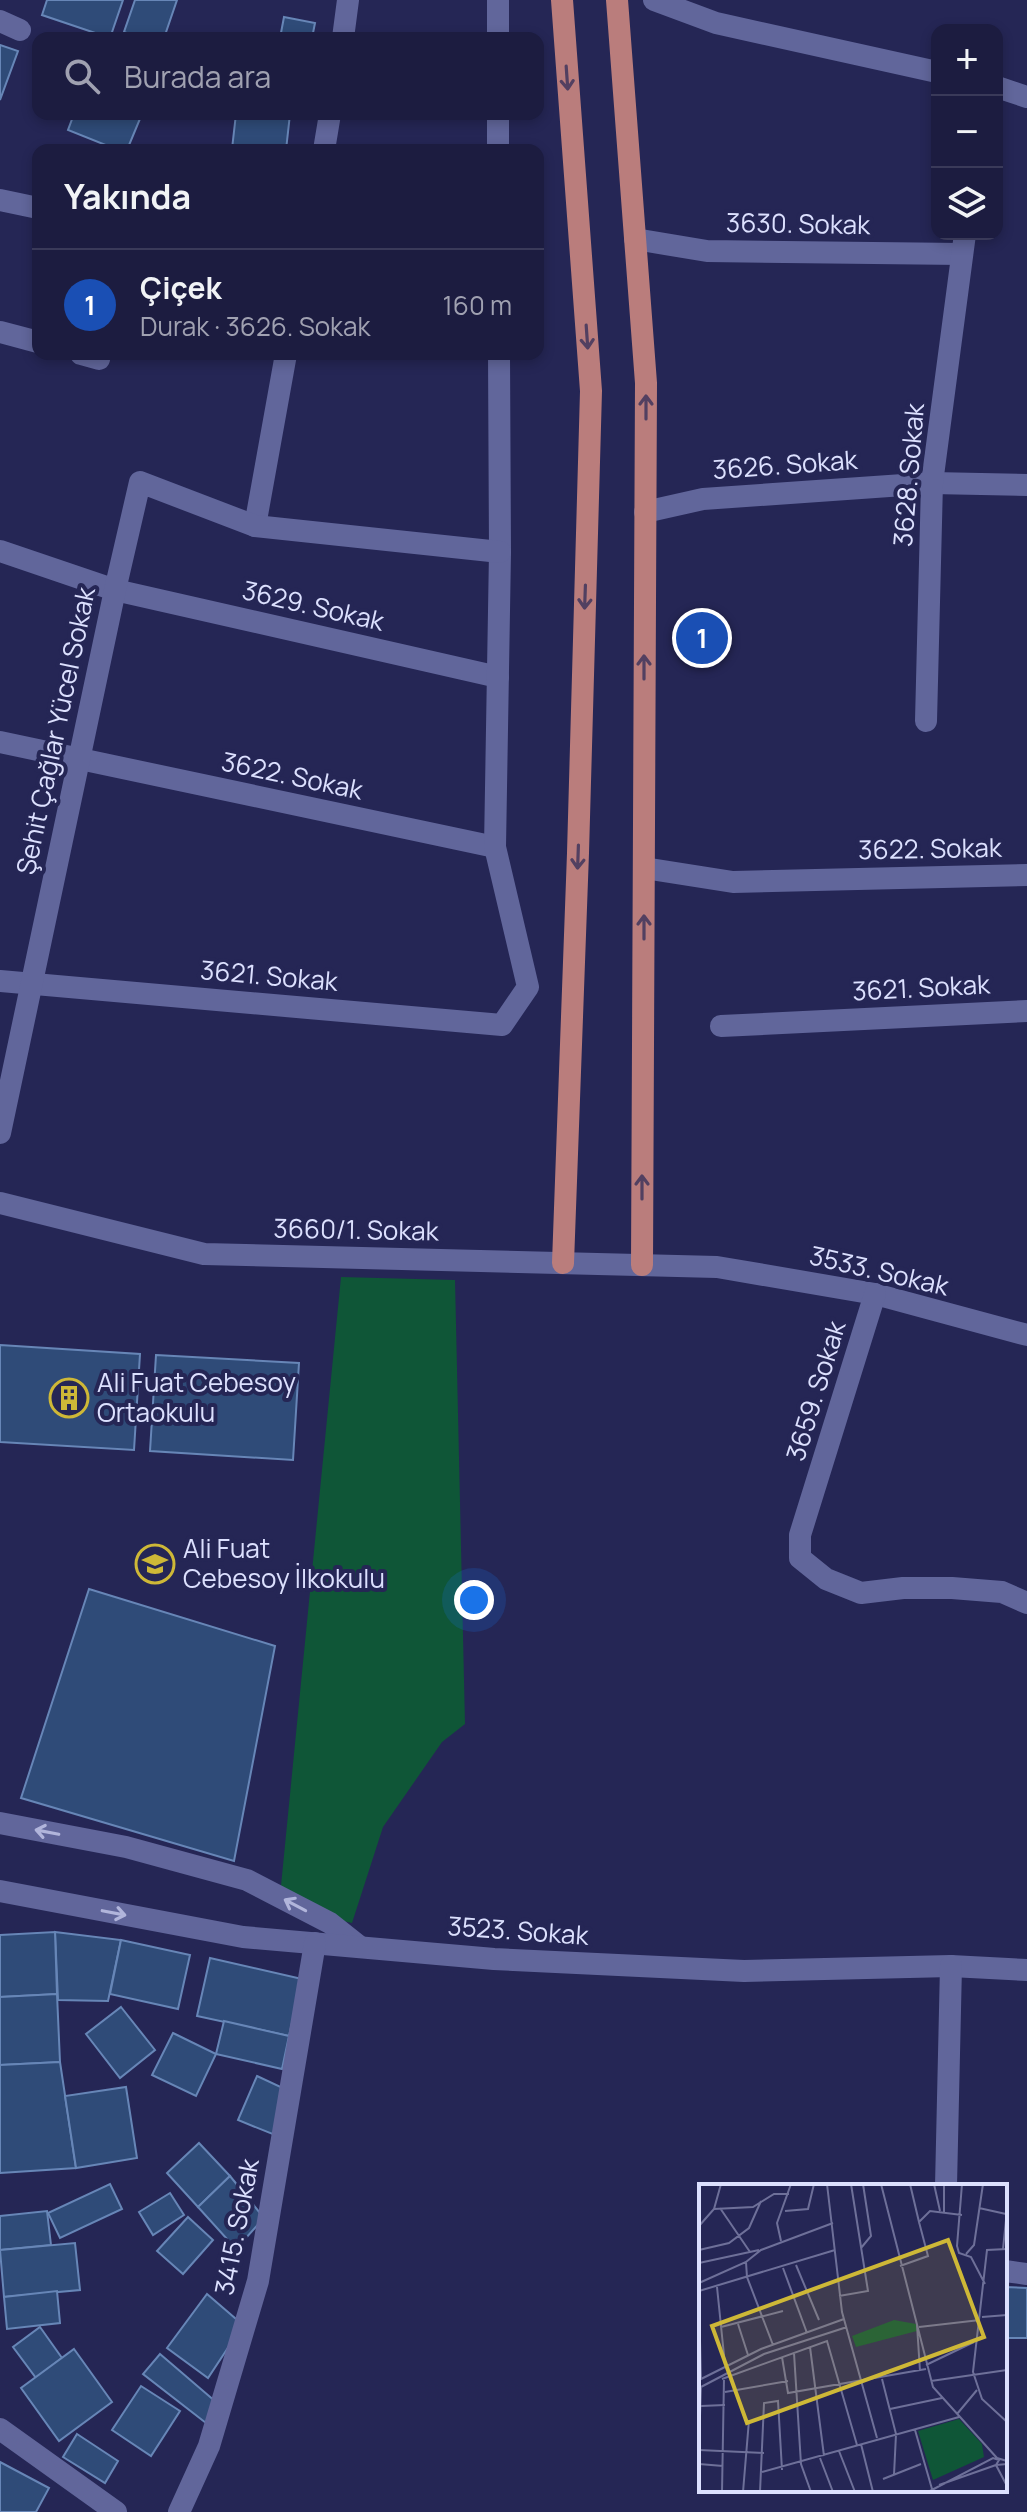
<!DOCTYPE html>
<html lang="tr">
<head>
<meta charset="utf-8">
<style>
  :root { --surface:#1c1c40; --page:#252547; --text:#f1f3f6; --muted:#a0a1b1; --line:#3a3a59; --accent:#0b8043 }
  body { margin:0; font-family:Manrope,sans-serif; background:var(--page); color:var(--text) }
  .controls { position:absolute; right:24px; top:24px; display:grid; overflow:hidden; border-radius:16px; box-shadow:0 4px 12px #0003 }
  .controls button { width:72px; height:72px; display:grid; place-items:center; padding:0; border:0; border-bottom:2px solid var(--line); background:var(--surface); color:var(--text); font:40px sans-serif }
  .you { position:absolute; left:474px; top:1600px; width:28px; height:28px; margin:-20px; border:6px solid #fff; border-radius:50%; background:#1a73e8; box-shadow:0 0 0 12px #1a73e833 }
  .badge { display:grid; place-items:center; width:52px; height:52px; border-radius:50%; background:var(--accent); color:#fff; font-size:26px; font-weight:700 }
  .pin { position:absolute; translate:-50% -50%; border:4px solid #fff; box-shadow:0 2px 8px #0006 }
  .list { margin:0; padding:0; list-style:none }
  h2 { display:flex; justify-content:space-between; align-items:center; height:104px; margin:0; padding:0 32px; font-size:34px }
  h2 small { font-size:26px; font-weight:400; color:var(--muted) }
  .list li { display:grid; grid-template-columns:52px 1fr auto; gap:24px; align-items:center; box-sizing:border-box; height:112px; padding:0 32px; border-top:2px solid var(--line) }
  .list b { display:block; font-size:30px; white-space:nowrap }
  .list p { margin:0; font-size:26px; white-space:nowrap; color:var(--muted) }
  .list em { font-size:26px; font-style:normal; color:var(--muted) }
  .icon { flex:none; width:44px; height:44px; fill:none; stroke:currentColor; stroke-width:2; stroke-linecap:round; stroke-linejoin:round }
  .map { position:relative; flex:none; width:1027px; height:2512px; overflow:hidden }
  .search { position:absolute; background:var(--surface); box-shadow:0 4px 12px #0003; left:32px; top:32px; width:512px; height:88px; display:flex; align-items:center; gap:20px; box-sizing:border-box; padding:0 28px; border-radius:16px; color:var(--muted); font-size:30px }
  .panel { position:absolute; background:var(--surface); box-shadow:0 4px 12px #0003; left:32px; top:144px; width:512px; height:216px; border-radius:16px }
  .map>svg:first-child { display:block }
  .green { fill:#0f5637 }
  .building { fill:#2f4b78; stroke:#6786b7; stroke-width:2 }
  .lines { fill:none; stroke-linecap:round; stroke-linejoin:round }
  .minor { stroke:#61669b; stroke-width:22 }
  .primary { stroke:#ba7d7c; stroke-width:22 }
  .oneway { stroke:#524061 }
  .oneway2 { stroke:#b1b5db }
  .labels { text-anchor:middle; stroke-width:8; stroke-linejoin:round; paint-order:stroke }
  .street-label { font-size:26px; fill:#dce0fe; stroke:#252655 }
  .poi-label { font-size:26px; fill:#dce0fe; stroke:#252655; text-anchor:start }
  .inset-road { fill:none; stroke:#6e7099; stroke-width:2 }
  .view { fill:#ceb837; fill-opacity:0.15; stroke:#ceb837; stroke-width:4 }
  .inset-edge { fill:none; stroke:#dce0fe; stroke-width:4 }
</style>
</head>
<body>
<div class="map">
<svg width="1027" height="2512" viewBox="0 0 1027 2512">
  <rect width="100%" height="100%" fill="#252655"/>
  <!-- green -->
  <path class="green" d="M341,1277L455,1280L465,1724L442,1742L383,1827L352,1923L279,1906Z"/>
  <!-- building -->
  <g class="building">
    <path d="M47,0H123L110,38L42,15Z"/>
    <path d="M135,0H177L164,38H140L124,32Z"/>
    <path d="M284,17L315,23L312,38H280Z"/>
    <path d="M0,45L18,51L0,100Z"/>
    <path d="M74,114H142L127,150H118L68,130Z"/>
    <path d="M236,114H290L286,150L232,149Z"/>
    <path d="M0,1345L140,1354L134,1450L0,1442Z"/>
    <path d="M156,1355L299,1363L293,1460L150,1451Z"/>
    <path d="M89,1589L275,1646L234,1861L21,1798Z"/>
    <path d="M55,1932L121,1940L108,2001L58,2000Z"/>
    <path d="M55,1932L57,1994L0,1997V1935Z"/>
    <path d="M121,1940L190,1955L178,2009L110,1994Z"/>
    <path d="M210,1958L302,1979L289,2036L197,2016Z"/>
    <path d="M57,1994L60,2062L0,2065V1997Z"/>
    <path d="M121,2007L155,2050L120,2078L86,2034Z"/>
    <path d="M224,2021L289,2036L282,2069L216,2054Z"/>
    <path d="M173,2033L216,2054L196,2096L152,2075Z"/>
    <path d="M60,2062L76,2168L0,2173V2065Z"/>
    <path d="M257,2076L285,2089L275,2135L238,2120Z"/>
    <path d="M126,2087L137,2158L76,2168L65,2096Z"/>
    <path d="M199,2143L230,2176L198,2207L167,2173Z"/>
    <path d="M230,2176L264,2218L236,2249L198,2207Z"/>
    <path d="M110,2184L122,2209L60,2238L48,2213Z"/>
    <path d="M170,2193L184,2215L153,2235L139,2212Z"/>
    <path d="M47,2211L51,2245L0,2250V2216Z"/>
    <path d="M188,2217L213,2240L183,2274L157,2251Z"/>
    <path d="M75,2243L80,2290L4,2297L0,2250Z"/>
    <path d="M1005,2287L1027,2288V2338H1005Z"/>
    <path d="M57,2291L60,2323L7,2329L4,2297Z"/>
    <path d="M207,2294L243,2325L208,2378L167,2348Z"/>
    <path d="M40,2327L62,2358L36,2378L13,2347Z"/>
    <path d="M74,2349L112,2402L59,2441L21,2388Z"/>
    <path d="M160,2354L216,2402L206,2423L143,2374Z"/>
    <path d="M141,2386L180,2411L151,2456L112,2430Z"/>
    <path d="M77,2434L118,2461L105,2483L63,2457Z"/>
    <path d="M0,2462L49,2488L36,2512H0Z"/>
  </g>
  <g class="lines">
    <!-- minor -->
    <g class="minor">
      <path d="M498,0V38"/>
      <path d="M654,0L716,23L937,72"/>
      <path d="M0,21L20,30"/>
      <path d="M343,38L348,0"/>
      <path d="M997,87L1027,97"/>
      <path d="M498,114V150"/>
      <path d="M324,150L330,114"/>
      <path d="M0,200L38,208"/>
      <path d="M635,239L707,251L962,254"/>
      <path d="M0,332L38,342"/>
      <path d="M81,354L99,359L100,354"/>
      <path d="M645,512L703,499L932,483L1027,485"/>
      <path d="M255,526L286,354"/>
      <path d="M0,551L115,590L498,677"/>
      <path d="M926,721L932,483L965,234"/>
      <path d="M0,742L495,847"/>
      <path d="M644,868L733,882L1027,875"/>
      <path d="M0,981L502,1025L528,987L495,847L500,552L499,354"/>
      <path d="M721,1026L1027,1011"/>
      <path d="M0,1133L115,590L140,482L255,526L500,552"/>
      <path d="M0,1203L204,1254L717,1267L875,1294L1027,1335"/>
      <path d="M875,1294L800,1535V1558L826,1579L861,1593L903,1588H952L1002,1592L1027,1603"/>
      <path d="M0,1823L126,1847L247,1880L330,1923L359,1946"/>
      <path d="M0,1891L243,1937L494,1959L744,1971L951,1966L1027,1970"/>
      <path d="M946,2186L951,1966"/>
      <path d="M1005,2271L1027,2274"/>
      <path d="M0,2429L116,2512"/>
      <path d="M179,2512L209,2446L258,2281L315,1943"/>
    </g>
    <!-- primary -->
    <g class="primary">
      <path d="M562,0L591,391L578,853L563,1263"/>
      <path d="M617,0L646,383L642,1265"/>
    </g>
  </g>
  <!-- one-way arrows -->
  <defs><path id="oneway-shaft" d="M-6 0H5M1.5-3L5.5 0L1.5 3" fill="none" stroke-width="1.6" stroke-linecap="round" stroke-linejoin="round" transform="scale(2)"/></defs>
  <g class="oneway">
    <use href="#oneway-shaft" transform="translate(567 78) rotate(86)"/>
    <use href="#oneway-shaft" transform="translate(587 337) rotate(86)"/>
    <use href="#oneway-shaft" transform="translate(646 407) rotate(-90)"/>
    <use href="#oneway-shaft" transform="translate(585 597) rotate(92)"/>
    <use href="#oneway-shaft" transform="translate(644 667) rotate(-90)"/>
    <use href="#oneway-shaft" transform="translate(578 857) rotate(92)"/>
    <use href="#oneway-shaft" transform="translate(644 927) rotate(-90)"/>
    <use href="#oneway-shaft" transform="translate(642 1187) rotate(-90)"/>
  </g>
  <g class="oneway2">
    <use href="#oneway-shaft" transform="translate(47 1832) rotate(-169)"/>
    <use href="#oneway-shaft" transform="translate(295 1905) rotate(-152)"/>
    <use href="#oneway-shaft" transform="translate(114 1913) rotate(11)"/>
  </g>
  <!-- icons -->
  <defs>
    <symbol id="building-ring" viewBox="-11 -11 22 22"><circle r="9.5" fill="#252655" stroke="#ceb837" stroke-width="1.5"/><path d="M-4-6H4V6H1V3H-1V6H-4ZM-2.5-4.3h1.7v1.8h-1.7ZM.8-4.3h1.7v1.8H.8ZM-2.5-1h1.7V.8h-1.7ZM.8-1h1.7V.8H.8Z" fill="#ceb837"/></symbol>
    <symbol id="school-ring" viewBox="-11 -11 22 22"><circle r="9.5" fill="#252655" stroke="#ceb837" stroke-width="1.5"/><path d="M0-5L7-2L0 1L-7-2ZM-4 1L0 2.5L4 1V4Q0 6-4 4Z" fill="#ceb837"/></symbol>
  </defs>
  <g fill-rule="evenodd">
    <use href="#building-ring" x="47" y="1376" width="44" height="44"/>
    <use href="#school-ring" x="133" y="1542" width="44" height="44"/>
  </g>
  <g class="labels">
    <!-- street labels -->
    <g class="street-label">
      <text transform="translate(798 224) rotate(1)" y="9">3630. Sokak</text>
      <text transform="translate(785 465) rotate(-4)" y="9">3626. Sokak</text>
      <text transform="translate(909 475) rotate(-85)" y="9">3628. Sokak</text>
      <text transform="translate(313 606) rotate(13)" y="9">3629. Sokak</text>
      <text transform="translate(56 731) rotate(-78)" y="9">Şehit Çağlar Yücel Sokak</text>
      <text transform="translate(292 776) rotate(12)" y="9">3622. Sokak</text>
      <text transform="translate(930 849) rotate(-1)" y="9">3622. Sokak</text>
      <text transform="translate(269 976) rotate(5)" y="9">3621. Sokak</text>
      <text transform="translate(921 988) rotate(-3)" y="9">3621. Sokak</text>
      <text transform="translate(356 1230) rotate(1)" y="9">3660/1. Sokak</text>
      <text transform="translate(879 1271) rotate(13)" y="9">3533. Sokak</text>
      <text transform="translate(816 1391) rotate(-73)" y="9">3659. Sokak</text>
      <text transform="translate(518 1931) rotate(4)" y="9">3523. Sokak</text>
      <text transform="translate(237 2227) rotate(-79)" y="9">3415. Sokak</text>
    </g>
    <!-- poi labels -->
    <g class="poi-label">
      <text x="97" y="1392">Ali Fuat Cebesoy<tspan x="97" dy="30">Ortaokulu</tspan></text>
      <text x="183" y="1558">Ali Fuat<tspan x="183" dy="30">Cebesoy İlkokulu</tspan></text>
    </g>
  </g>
  <!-- overview -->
  <g transform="translate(699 2184)">
    <rect width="308" height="308" fill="#252655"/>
    <path d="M195,136L217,140L218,147L157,163L153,152ZM260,235L283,260L285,273L234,296L219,247Z" fill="#0f5637"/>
    <path class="inset-road" d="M128,0L143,128L178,254M182,0L234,203L298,274L308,277M211,0L220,38L231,27L263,31M235,0L241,27M263,0L258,62L260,69L272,73L286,100M21,24L51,68M280,24L307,30M15,25L54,23L75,10H90M86,27L109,25L115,0M245,28V0M0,42L15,25L22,0M82,57L78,39L92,0M162,64L172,52L164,0M304,65L308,26M308,65L288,66L274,188L283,215L308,238M0,66L30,59L50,44L62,17M267,70L275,61L284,0M47,78L48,93L74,161M0,79L60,66M97,81L120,136M201,82L229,72L220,38M84,84L108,149M0,99L47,78L62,66L134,39M18,103L26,181M0,107L136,66M140,112L169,107L152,0M0,119L2,194M283,133L308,131M39,140L49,171M218,141L221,187M22,143L84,127M220,143L281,136M111,163L125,272M95,169L102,280L112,308M83,173L89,209L227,185M227,181L275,158M23,195L128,157L158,261M183,195L197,250L195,291M0,196L62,165L145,135M232,197L308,186M0,204L65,170L148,143M26,208L89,197M2,222L26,221M191,225L243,214M258,230L278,206M216,246L233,305M162,260L174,308M0,261L2,203M0,266L65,269M140,267L156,308M121,274L134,308M0,280L24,282M308,280L297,281L308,302M63,288L260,233M184,295L222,280M240,301L297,281M23,308L25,194M44,308L50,236M61,308L65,219L79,217L83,286M229,308L294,274L300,276L297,281"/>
    <path class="view" d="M249,56L285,153L48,239L13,142Z"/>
    <rect width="308" height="308" class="inset-edge"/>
  </g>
</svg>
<div class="controls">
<button>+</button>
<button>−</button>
<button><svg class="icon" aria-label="layers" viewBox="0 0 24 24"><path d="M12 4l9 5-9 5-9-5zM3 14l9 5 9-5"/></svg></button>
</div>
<div class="you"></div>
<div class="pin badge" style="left:702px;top:638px;background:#1a4fb4">1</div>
<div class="search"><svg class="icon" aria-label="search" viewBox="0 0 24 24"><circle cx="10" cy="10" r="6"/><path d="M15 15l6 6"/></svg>Burada ara</div>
<section class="panel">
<h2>Yakında<small></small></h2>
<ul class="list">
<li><span class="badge" style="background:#1a4fb4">1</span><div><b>Çiçek</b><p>Durak · 3626. Sokak</p></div><em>160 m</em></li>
</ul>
</section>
</div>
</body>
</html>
